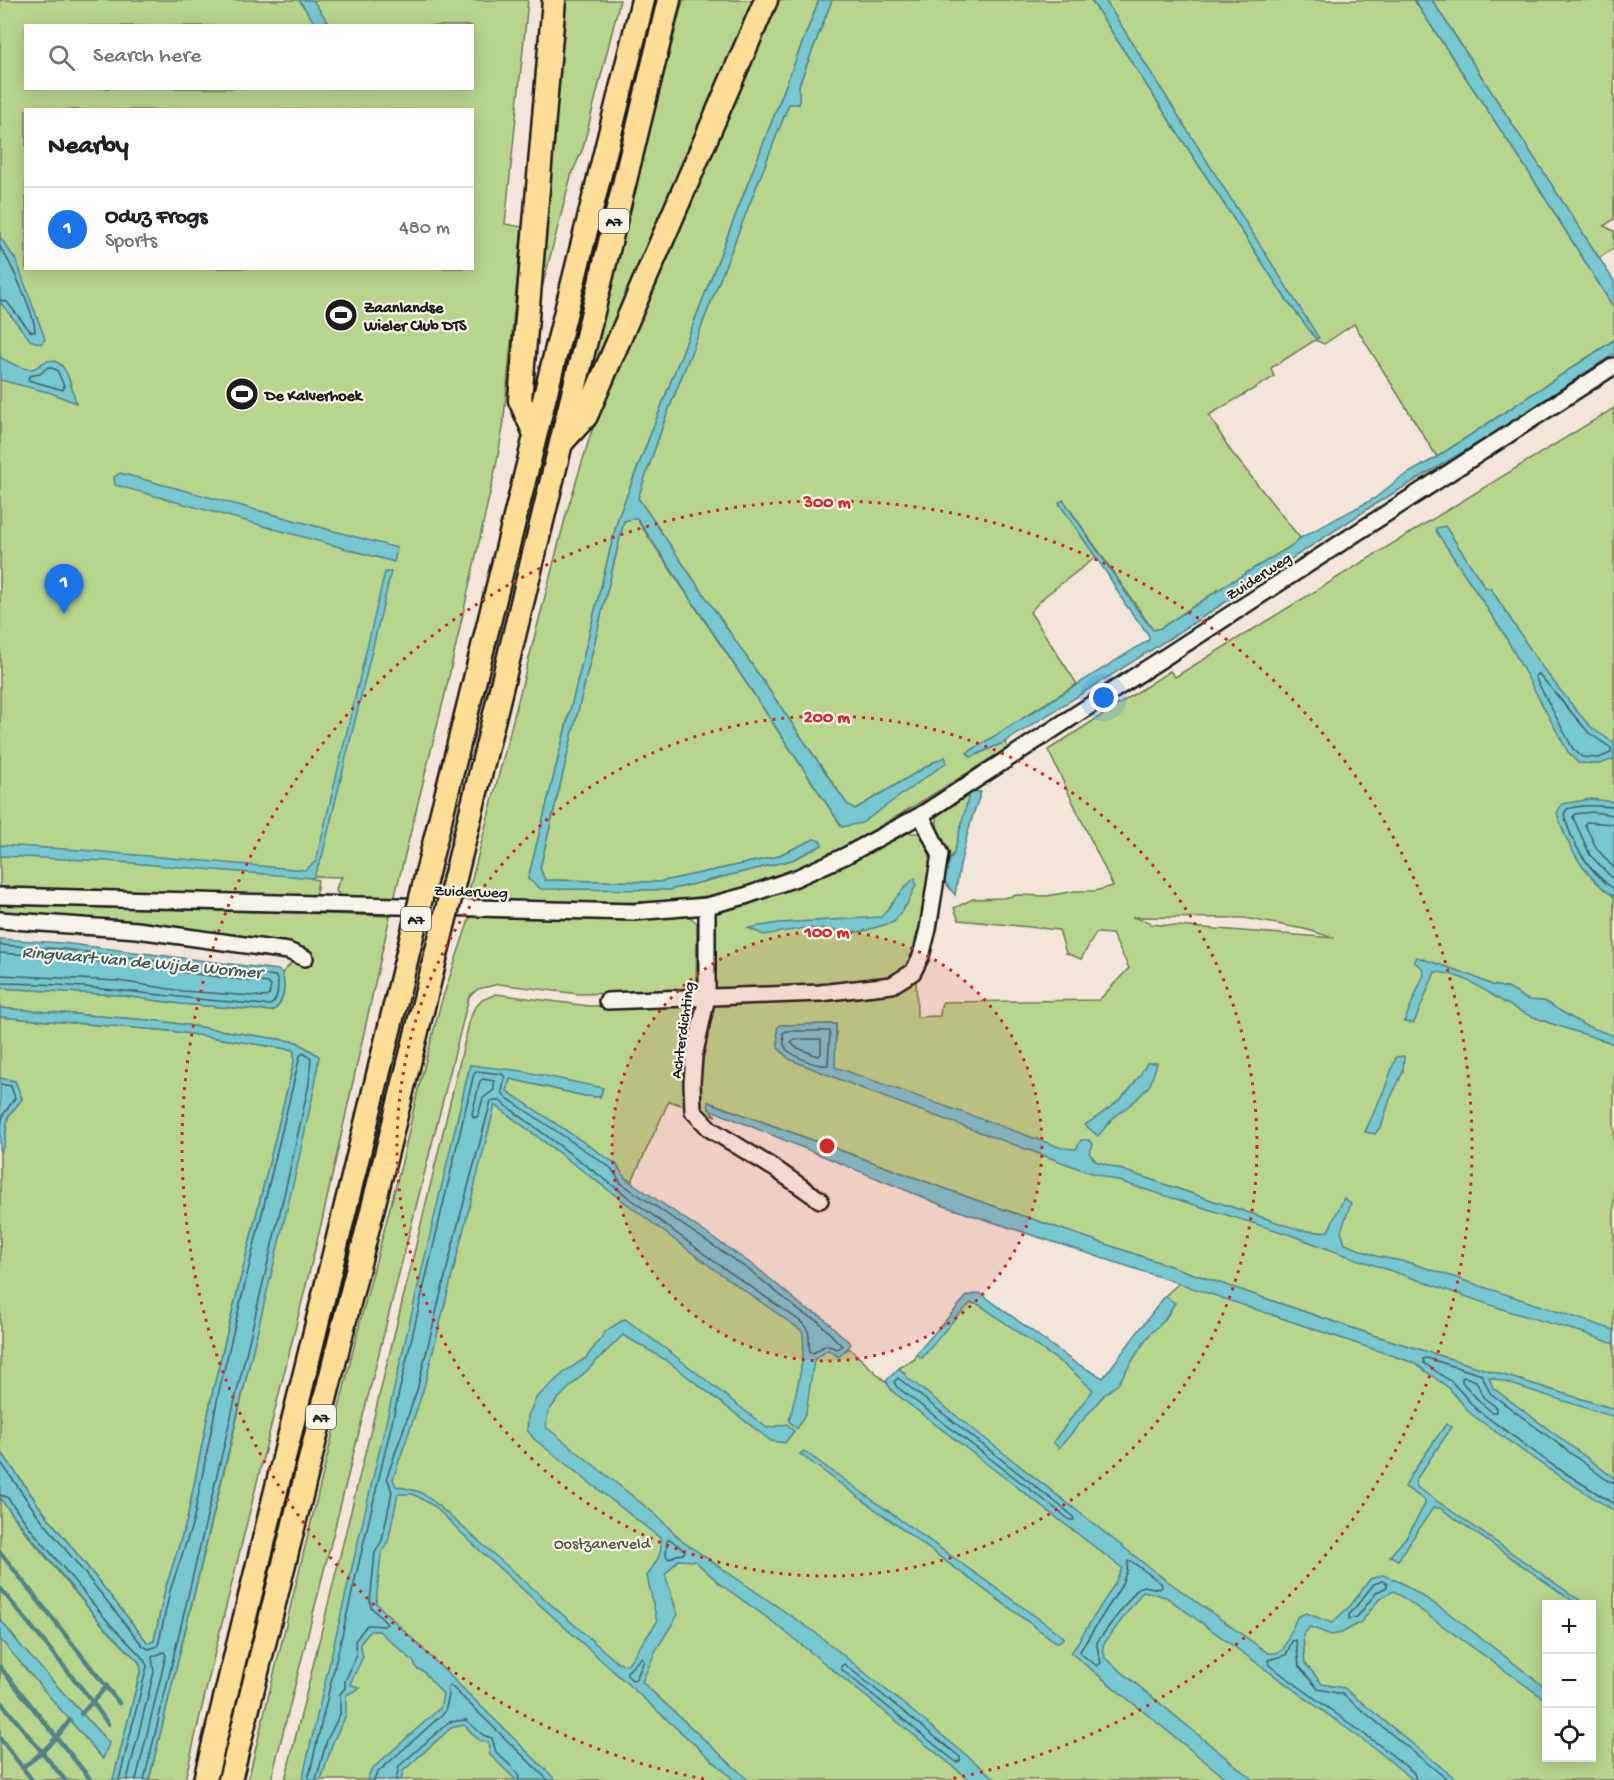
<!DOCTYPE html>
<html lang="en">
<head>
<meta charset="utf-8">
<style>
  :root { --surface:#fff; --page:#f6f6f6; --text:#202124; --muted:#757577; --line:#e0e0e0; --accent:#1a73e8 }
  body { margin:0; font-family:"Gochi Hand",sans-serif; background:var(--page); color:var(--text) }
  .controls { position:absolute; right:18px; bottom:18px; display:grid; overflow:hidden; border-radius:0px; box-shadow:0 3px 15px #0003 }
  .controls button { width:54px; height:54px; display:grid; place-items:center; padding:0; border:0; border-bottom:2px solid var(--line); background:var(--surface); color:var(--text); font:30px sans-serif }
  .you { position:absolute; left:1104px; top:698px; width:21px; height:21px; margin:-15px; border:4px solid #fff; border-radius:50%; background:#1a73e8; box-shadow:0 0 0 9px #1a73e833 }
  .badge { display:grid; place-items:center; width:39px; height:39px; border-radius:50%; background:var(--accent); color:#fff; font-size:20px; font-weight:700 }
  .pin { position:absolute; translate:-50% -50px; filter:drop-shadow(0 2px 3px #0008) }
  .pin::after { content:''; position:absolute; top:32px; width:21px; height:18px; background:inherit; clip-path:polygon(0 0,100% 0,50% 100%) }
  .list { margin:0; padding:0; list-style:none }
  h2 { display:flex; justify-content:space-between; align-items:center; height:78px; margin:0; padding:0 24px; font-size:26px }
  h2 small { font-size:20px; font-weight:400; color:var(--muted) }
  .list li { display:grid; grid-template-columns:39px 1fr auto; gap:18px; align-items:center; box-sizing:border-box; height:84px; padding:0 24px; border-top:2px solid var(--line) }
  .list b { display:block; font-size:22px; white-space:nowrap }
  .list p { margin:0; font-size:20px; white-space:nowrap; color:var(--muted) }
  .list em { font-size:20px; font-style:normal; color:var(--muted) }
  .icon { flex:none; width:33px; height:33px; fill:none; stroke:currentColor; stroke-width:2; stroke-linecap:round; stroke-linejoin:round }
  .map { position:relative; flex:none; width:1614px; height:1780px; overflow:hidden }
  .search { position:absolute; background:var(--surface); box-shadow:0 3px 15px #0003; left:24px; top:24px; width:450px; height:66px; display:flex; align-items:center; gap:15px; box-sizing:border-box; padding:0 21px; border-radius:0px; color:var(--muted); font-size:22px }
  .panel { position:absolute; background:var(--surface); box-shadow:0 3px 15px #0003; left:24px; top:108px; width:450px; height:162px; border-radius:0px }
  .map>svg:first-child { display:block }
  .green { fill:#b8d58d; stroke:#6a7854; stroke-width:1.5; fill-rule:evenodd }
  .water { fill:#77c7d1; stroke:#538389; stroke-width:1.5 }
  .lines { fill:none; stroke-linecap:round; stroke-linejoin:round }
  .shore { stroke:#406064; stroke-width:1.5 }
  .stream { stroke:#538389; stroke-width:4.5 }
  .minor-casing { stroke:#1c1c1c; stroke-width:20 }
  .highway-casing { stroke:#1c1c1c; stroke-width:27 }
  .minor { stroke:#f7f3e8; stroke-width:15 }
  .highway { stroke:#fedd96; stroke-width:22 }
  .highway-bridge-casing { stroke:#1c1c1c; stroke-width:27; stroke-linecap:butt }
  .highway-bridge { stroke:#fedd96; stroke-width:22 }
  .ring { fill:none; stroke:#d62828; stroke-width:3; stroke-dasharray:3 6 }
  .labels { text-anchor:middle; stroke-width:4.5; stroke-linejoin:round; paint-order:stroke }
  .shield { fill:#f7f3e8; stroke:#5e5c59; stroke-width:1.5 }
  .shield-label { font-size:15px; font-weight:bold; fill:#1c1c1c }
  .poi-label { font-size:16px; font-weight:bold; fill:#1c1c1c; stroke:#f7f3e8; text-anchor:start }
  .street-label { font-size:16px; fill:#1c1c1c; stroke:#f7f3e8 }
  .park-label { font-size:16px; fill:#4b543e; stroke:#f7f3e8 }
  .water-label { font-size:18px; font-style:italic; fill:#3c585b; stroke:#f7f3e8 }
  .centre { fill:#d62828; stroke:#f7f3e8; stroke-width:3 }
  .ring-label { font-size:18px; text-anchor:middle; font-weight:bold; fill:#d62828; stroke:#f7f3e8; stroke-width:4.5; stroke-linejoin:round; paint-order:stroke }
</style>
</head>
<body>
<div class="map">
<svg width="1614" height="1780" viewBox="0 0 1614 1780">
  <rect width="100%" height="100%" fill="#f3e5d9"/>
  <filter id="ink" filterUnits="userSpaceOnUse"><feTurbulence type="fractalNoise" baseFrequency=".0167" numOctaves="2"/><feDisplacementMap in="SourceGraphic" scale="12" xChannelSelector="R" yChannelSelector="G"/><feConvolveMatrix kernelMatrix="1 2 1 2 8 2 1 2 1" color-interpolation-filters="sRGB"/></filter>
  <g filter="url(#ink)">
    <!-- green -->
    <g class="green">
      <path d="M0,0H528L505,224L522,227L503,428L496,466L445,694L394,899L341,897L336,891L338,883L342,877L303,876L318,880L316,893L312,898L0,893ZM26,26H472V88H26ZM26,110H472V268H26Z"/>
      <path d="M562,0H620L583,148L571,176L533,323Z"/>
      <path d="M683,0H759L582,410L632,199Z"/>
      <path d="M776,0H819L618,518L528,879L669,890L792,860L822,845L814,839L775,857L659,882L545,880L540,868L624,521L636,518L842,827L934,762L855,810L847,804L638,498L665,419L789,103L799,104V85L832,0H1091L1286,299L1318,338L1105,0H1414L1530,174L1614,308V340L1437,457L1354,324L1324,344L1315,340L1271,368L1274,377L1209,415L1230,450L1300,538L1293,545L1226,585L1161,628L1153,630L1064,501L1059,503L1096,557L1045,596L1030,612L1077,684L1033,711L971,757L1005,742L1008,748C933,793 859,845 778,877C712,903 641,903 571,903C536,903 501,904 466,902L566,515L591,433L694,186Z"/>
      <path d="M1432,0H1614V219L1604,226L1614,231V248L1599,258Z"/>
      <path d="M1614,408V1409L1520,1380L1614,1413V1780H285L411,1266L470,1019L474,1009L482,1000L496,994L589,1006L691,1005L878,994L900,986L916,976L917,1017L940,1016L941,1005L943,1002L1099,1000L1129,968L1112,934L1096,933L1081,959L1066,953L1059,930L959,920L954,908L973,899L1003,898L1017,895L1047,896L1075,891H1095L1113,886L1048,750L1170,671L1175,677ZM1132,917L1244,918L1304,929L1335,938L1150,924V922ZM836,1024V1040L780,1025ZM470,1065L603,1088L600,1097L585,1096L510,1079L507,1091L616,1164L625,1178L632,1181L669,1101L716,1116L709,1109V1102L976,1200L1373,1335L1453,1360L1179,1283L1165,1296L1159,1312L1099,1388L980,1305L969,1300L918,1355L916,1354L915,1359L899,1368L905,1374L887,1383L849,1348L847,1350L507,1093L452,1142ZM1546,1604H1592V1758H1546Z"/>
      <path d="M961,795L969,798L954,853L948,861C944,848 930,822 941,810C947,804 955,800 961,795Z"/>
      <path d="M908,833H918L926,840L933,860L917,950L909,964L898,974L871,984L717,991L710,986V920L715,914L769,897L823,876Z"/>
      <path d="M0,904L390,916L322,1221L218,1639L185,1780H149L239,1410L319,1056L297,1042L160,1021L0,1008V988L117,995L181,1004L273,1011C284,1003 286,986 282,973L303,951L0,917Z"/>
      <path d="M689,916L697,923L696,981L695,986L687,991L579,994L499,984L478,989L469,997L271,1780H248L361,1318L402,1162L418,1090L441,1003L470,917L611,920Z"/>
      <path d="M0,1017L171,1031L294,1050V1062L213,1390L187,1520L165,1590L154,1641L148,1643L39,1506L0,1450V1153L4,1145L8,1117L22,1099L15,1081L0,1078Z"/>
      <path d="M0,1497L25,1532L105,1628L139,1662L141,1668L113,1780H0Z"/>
    </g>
    <!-- water -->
    <g class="water">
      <path d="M299,0H313L330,25H316Z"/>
      <path d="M819,0H832L799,85V104H789L665,419L638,498L847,804L855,809L934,762L945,757L947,762L862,823L842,827L637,518L624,521L540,868L545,880L659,882L775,857L814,839L821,841L822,845L792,860L669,890L541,889L528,879L618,518Z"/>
      <path d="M1091,0H1105L1319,338L1316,339L1286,299Z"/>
      <path d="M1414,0H1432L1614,281V308L1530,174Z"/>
      <path d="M0,237L16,260L44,336L45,340L40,344L30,340L0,302Z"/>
      <path d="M1614,340V354L1488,437L1377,503L1178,633L1005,742L971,757L967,753L1149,640L1148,634L1125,604L1108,575L1059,503L1063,500L1141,615L1153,630L1161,628L1226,585L1293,545L1300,538L1375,498L1400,478L1437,457Z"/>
      <path d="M0,357C9,362 20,369 30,369C38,369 40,363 47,361C67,356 72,389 76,403L51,393L0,380Z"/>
      <path d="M120,473L397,548L394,562L115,485L114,477Z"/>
      <path d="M1445,526L1485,587L1491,589L1542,667L1580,715L1593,729L1614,743V759L1600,764L1578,763L1568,752L1504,634L1436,531V528Z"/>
      <path d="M385,572H391L322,857L313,878L106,861L0,856V845L81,850L305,870L316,861Z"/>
      <path d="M970,791L981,792C968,826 960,860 955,895L944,881H941C946,871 948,862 954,853Z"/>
      <path d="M1591,799L1614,802V897C1584,876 1567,847 1557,813L1562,804Z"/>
      <path d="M915,878L916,885L907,904L894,922L860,932L805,928L764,935L748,928L779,923L881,917C892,905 902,887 915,878Z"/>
      <path d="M0,939L62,943L278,970L282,973C286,986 284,1003 273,1011L181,1004L117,995L0,988Z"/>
      <path d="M1417,957L1465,973L1492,985L1508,988L1528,1000L1544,1001L1584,1025L1614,1036V1044C1585,1034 1554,1026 1526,1014C1496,1002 1470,973 1435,972L1414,1023L1404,1022L1424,974L1422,968L1414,962Z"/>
      <path d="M0,1008L160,1021L297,1042L319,1056L315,1085L295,1176L149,1780H113L141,1669L139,1662L105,1628L5,1505L0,1497V1450L39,1506L148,1643L154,1641L165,1590L187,1520L213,1390L294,1062V1050L171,1031L0,1017Z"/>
      <path d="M836,1024L835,1067L1062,1148L1076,1149L1081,1140H1089L1093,1145L1089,1153L1096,1161L1300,1230L1319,1232L1328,1231L1344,1198L1351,1203L1341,1231L1345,1244L1376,1256L1411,1263L1614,1330V1344L1584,1333L1511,1312L1339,1253L1288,1234L1086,1171L878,1095L789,1059L778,1048L777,1028L780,1025Z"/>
      <path d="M1404,1056L1403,1072L1390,1099L1382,1125L1375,1134L1365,1132L1385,1088L1396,1057Z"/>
      <path d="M1147,1063H1157L1150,1085L1136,1100L1113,1118L1098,1136L1085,1125C1116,1104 1129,1096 1147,1063Z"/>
      <path d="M470,1065L522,1071L603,1088L600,1097L585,1096L510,1079L507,1091L616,1164L625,1178L756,1267L806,1309L821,1316L851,1344L839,1357L828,1350L814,1360L806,1412L797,1429L789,1421C794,1401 808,1350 802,1331L711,1267L495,1105L423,1391L393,1479L396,1486L420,1492L434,1502L618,1663L627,1665L657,1622L647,1576C655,1563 664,1554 660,1538L534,1439L527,1430L528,1416L536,1398L567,1370L586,1358L607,1330L625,1319L674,1355L767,1428L787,1424L794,1431L785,1443L771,1441L666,1360L623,1335L557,1400L548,1412L546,1427L655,1514L682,1541L816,1633L997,1780H970L773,1622L720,1584L695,1561L678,1560L665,1575L678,1615L656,1650L642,1682L748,1780H734L477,1548L434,1506L413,1494H398L388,1542L381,1554L376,1603L556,1780H516L490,1755L488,1742L480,1741L464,1725L451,1728L403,1771L401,1780H367L371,1770L440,1708L443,1694L423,1671L417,1669L413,1661L379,1631H370L360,1644L363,1657L350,1684L360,1688L346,1695V1715L333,1742L321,1780H302Z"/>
      <path d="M0,1078L15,1081L22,1099L8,1117L4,1145L0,1153Z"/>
      <path d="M708,1102L976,1200L1373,1335L1614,1409V1417L1489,1377L1493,1388L1614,1478V1511L1548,1469L1471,1414L1449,1388L1414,1363L1166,1279L944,1206L709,1109Z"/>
      <path d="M980,1293L1074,1362L1103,1378L1165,1296L1175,1303L1164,1321L1151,1333L1141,1347L1118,1384L1105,1394L1059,1448L1053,1442L1093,1390L1071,1370L980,1305L971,1303L956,1317L922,1358L916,1354L967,1296Z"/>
      <path d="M899,1368L908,1378L1155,1572L1268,1653H1276L1283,1650L1297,1617L1306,1613L1332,1623L1351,1605L1370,1579L1383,1575L1402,1583L1446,1611L1546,1688V1700L1394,1591L1381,1597L1361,1622L1342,1633L1331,1635L1310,1627L1303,1635L1305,1663L1322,1684L1344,1688L1457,1780H1413L1378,1751L1166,1597L1143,1591L1103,1645L1105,1658L1253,1780H1228L1071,1653L1114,1585L1122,1568L892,1391L886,1381Z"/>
      <path d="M1446,1424L1452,1427L1415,1481L1417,1487L1585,1604H1577L1440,1508H1433L1398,1560L1390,1556L1408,1535L1425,1504V1500L1405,1487L1411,1475Z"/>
      <path d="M804,1451L1049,1626L1064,1638L1057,1643L800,1454Z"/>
      <path d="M0,1619L21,1646L109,1743L103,1759L0,1639Z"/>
    </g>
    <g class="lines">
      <!-- shore -->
      <g class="shore">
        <path d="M0,247C11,263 35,314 35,332L30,331L7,302L0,300"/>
        <path d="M48,367L57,370L64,386L63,390L28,380L29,376L40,374Z"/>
        <path d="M1538,673L1589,733L1611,748V753L1599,758L1582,757L1573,749L1535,677Z"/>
        <path d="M1614,807C1597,806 1583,804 1567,809L1564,814C1571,843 1589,872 1614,889"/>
        <path d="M1614,815L1591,812L1575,814L1573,817L1590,855L1614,880"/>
        <path d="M1614,824L1586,822L1585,825L1597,849L1614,868"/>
        <path d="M0,945L62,949L275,976L278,981C278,989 278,1001 270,1005C180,1000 91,983 0,983"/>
        <path d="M0,953L61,957L268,983L271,986L269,995L266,997L183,991L118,981L0,975"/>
        <path d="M786,1031H830L828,1065C817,1067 796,1057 787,1050L784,1045L783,1033Z"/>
        <path d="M794,1039H821V1054L818,1056L795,1047L791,1042Z"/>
        <path d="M483,1079L494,1081V1090L483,1098L478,1116L474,1118L472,1114L480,1081Z"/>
        <path d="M0,1084L11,1086L15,1098L3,1115L0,1132"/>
        <path d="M1465,1377L1476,1381L1483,1397L1496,1407V1412H1492L1481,1403L1462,1382V1378Z"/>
        <path d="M898,1378L1073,1516L1074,1520H1070L897,1387L894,1382Z"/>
        <path d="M0,1461L34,1510L143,1646L149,1649L158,1646L170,1591L193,1522L219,1391L300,1056L303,1053L311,1058L309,1084L289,1174L144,1780"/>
        <path d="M1614,1482L1608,1481L1490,1393L1482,1375L1427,1358L1423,1359L1424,1363L1453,1383L1476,1409L1551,1464L1614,1504"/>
        <path d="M0,1495L7,1497L30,1528L110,1624L143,1658L147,1666L119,1780"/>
        <path d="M670,1539L685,1551L683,1554L676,1555L669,1559L666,1556L667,1541Z"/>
        <path d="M1128,1561H1131L1161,1583L1162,1587L1159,1589L1144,1586L1138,1588L1097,1642V1647L1101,1663L1097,1666L1081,1654L1080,1651L1120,1588L1127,1571Z"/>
        <path d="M1382,1581L1387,1583V1587L1377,1592L1357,1617L1349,1619V1615L1374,1584Z"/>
        <path d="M642,1657L644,1661L636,1679L632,1680L627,1675V1672Z"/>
        <path d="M844,1664L960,1757V1761L956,1762L842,1670L841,1666Z"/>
        <path d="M127,1780L154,1672L152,1657L164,1652L166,1655L136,1780"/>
        <path d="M308,1780L474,1073L476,1071L502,1074L505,1077L502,1091L504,1096L611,1168L621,1183L752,1272L802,1313L818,1321L842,1346L837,1349L826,1345L813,1353H810C807,1338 814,1334 800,1321L715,1262L500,1101H491L457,1228L417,1390L387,1477L392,1492L382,1540L375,1553L370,1602L371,1607L387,1624L384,1626L367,1625L355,1641L356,1657L345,1681V1688L340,1694V1714L327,1740L316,1780"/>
        <path d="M374,1780L377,1773L445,1712L449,1695L447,1688L450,1685L548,1780"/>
        <path d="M396,1780L399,1766L449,1722L466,1720L483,1735L492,1738L496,1752L518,1773L519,1780"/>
        <path d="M1416,1780L1414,1773L1382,1747L1269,1665L1268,1660L1286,1655L1292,1641L1296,1640L1299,1666L1318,1689L1342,1694L1448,1780"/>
      </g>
      <!-- stream -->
      <g class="stream">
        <path d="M0,1552L119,1703"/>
        <path d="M0,1588L92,1701L108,1724"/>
        <path d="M0,1667L91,1780"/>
        <path d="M0,1701L65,1780"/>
        <path d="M81,1714L107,1686"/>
        <path d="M0,1738L32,1780"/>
        <path d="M22,1768C42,1754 56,1740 70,1720"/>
      </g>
      <defs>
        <g id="minor">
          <path d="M0,896L634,912L707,906L745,896L796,878L845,856L921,815L1614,366"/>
          <path d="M707,906V997L694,1057L692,1082L693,1111L710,1129L777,1170L820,1200"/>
          <path d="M0,920L137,930L288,951L305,958"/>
          <path d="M607,1001L820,993L892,985L913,972L921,956L928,929L940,854L921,815"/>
        </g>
        <g id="highway">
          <path d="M535,434L520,400L554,0"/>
          <path d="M562,442L586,416L766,0"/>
          <path d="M427,873L643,0"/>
          <path d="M455,878L669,0"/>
          <path d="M205,1780L405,965"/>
          <path d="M230,1780L433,967"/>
        </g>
      </defs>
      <!-- minor casing -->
      <use href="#minor" class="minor-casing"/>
      <!-- highway casing -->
      <use href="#highway" class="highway-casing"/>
      <!-- minor -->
      <use href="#minor" class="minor"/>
      <!-- highway -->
      <use href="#highway" class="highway"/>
      <defs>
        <g id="highway-bridge">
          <path d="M405,965L427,873"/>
          <path d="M433,967L455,878"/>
        </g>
      </defs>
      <!-- highway-bridge casing -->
      <use href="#highway-bridge" class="highway-bridge-casing"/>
      <!-- highway-bridge -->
      <use href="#highway-bridge" class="highway-bridge"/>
    </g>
  </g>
  <!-- distance rings -->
  <circle cx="827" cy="1146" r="215" fill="#d62828" fill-opacity=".12"/>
  <g class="ring">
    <circle cx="827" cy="1146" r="215"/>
    <circle cx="827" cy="1146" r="430"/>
    <path d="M704 1779A645 645 0 1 1 950 1779"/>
  </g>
  <!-- icons -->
  <defs>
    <symbol id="stadium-disc" viewBox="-11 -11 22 22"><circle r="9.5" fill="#1c1c1c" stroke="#f7f3e8"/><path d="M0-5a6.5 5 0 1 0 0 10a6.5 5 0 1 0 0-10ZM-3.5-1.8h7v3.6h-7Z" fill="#fff"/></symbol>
  </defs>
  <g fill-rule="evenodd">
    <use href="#stadium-disc" x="322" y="296" width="38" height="38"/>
    <use href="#stadium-disc" x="223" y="375" width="38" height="38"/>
  </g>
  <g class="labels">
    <!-- shield labels -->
    <g class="shield">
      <rect x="599" y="209" width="30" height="24" rx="4.5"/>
      <rect x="401" y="907" width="30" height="24" rx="4.5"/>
      <rect x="306" y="1405" width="30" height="24" rx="4.5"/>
    </g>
    <g class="shield-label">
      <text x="614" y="226">A7</text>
      <text x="416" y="924">A7</text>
      <text x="321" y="1422">A7</text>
    </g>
    <!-- poi labels -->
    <g class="poi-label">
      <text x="364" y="312">Zaanlandse<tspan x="364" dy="18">Wieler Club DTS</tspan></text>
      <text x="265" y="400">De Kalverhoek</text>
    </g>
    <!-- street labels -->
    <g class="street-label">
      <text transform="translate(1258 575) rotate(-33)" y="6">Zuiderweg</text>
      <text transform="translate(471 890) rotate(2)" y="6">Zuiderweg</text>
      <text transform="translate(681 1030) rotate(-82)" y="6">Achterdichting</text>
    </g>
    <!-- park labels -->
    <g class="park-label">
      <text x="602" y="1548">Oostzanerveld</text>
    </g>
    <!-- water labels -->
    <g class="water-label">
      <text transform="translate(142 961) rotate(5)" y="6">Ringvaart van de Wijde Wormer</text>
    </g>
  </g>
  <circle cx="827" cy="1146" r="9" class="centre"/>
  <g class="ring-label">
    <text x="827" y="507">300 m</text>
    <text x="827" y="722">200 m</text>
    <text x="827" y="937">100 m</text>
  </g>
</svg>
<div class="controls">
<button>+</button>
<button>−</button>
<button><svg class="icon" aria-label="locate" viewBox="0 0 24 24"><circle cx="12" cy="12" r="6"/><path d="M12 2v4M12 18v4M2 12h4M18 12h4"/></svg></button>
</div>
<div class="you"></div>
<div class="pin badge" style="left:64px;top:614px">1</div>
<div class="search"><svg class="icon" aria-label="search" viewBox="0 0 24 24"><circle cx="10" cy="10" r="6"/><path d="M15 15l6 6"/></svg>Search here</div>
<section class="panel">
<h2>Nearby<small></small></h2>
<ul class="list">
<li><span class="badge">1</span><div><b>Oduz Frogs</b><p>Sports</p></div><em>480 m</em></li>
</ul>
</section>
</div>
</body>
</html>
